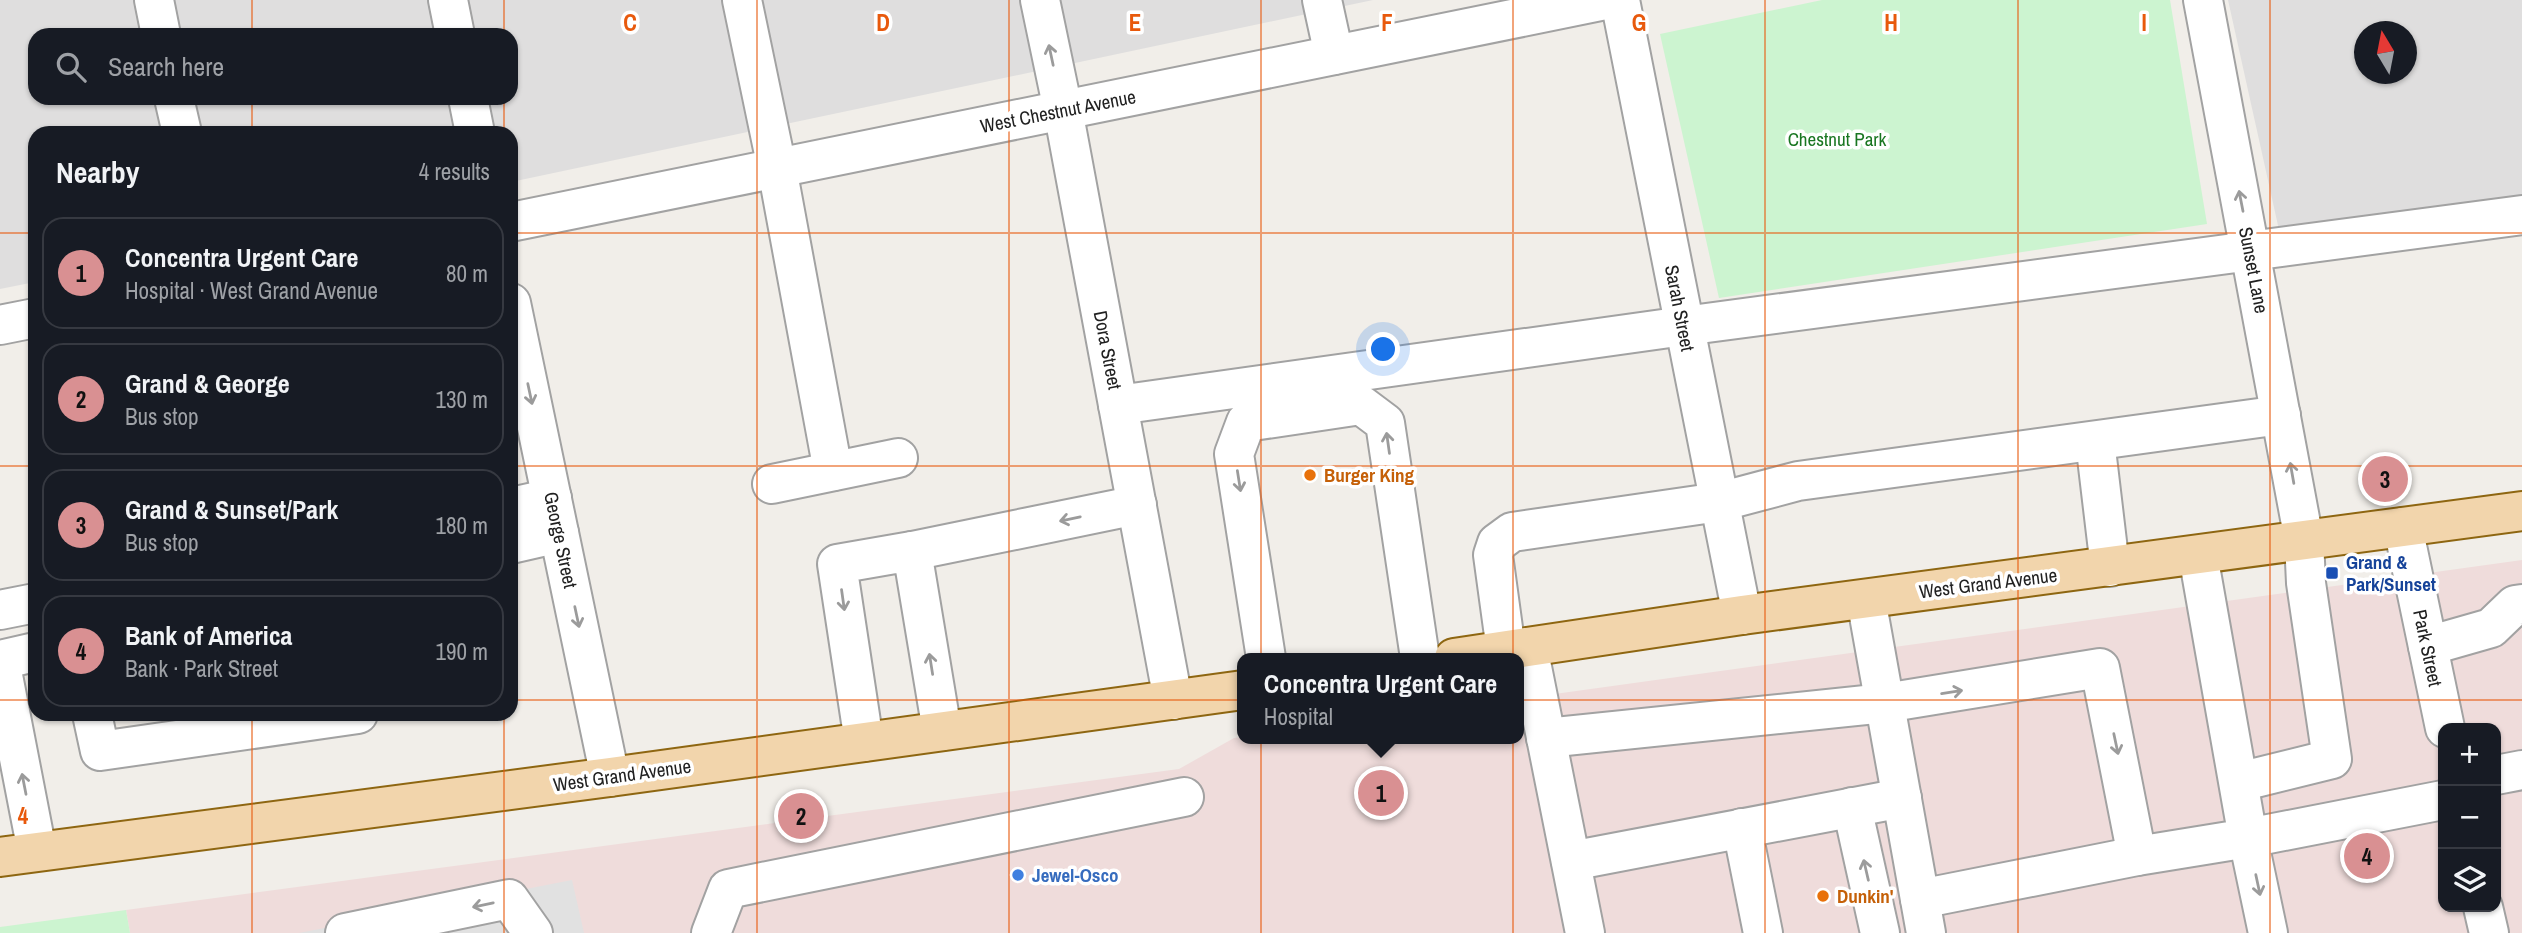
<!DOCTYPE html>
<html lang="en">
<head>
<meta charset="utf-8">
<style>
  :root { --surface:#171b24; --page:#242831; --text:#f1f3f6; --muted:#9ea1a6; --line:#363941; --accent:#d99092 }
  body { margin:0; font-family:"Archivo Narrow",sans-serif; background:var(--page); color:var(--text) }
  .controls { position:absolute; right:21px; bottom:21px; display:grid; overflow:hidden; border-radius:14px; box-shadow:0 2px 5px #0004 }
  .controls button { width:63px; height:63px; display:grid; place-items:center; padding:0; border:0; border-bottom:2px solid var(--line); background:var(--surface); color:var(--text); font:35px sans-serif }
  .compass { position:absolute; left:2354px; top:21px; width:63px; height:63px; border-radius:50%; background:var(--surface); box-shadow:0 2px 5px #0004; rotate:350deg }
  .you { position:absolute; left:1384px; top:350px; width:24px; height:24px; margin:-18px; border:5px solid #fff; border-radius:50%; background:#1a73e8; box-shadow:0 0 0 10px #1a73e833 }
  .badge { display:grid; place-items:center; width:46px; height:46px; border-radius:50%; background:var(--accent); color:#111; font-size:23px; font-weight:700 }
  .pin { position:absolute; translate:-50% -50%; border:4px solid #fff; box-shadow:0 2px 7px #0006 }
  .popup { position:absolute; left:1237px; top:653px; width:287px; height:91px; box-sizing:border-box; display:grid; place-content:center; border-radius:14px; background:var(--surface); filter:drop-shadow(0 2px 5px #0005); font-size:23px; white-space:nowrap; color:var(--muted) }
  .popup b { font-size:26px; color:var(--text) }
  .popup::after { content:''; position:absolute; left:50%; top:100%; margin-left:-14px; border:14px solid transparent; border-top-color:var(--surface) }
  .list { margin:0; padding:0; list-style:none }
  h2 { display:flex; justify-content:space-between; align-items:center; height:91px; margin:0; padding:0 28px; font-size:30px }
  h2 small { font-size:23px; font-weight:400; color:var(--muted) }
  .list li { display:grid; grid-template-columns:46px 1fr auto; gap:21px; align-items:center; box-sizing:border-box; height:112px; margin:0 14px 14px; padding:0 14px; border:2px solid var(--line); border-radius:21px }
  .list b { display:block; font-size:26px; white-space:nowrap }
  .list p { margin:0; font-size:23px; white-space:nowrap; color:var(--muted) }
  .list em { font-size:23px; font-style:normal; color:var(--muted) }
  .icon { flex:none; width:38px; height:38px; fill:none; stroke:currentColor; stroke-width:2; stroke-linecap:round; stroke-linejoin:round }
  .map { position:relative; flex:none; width:2522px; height:933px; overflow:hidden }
  .search { position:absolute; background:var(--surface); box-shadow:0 2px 5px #0004; left:28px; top:28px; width:490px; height:77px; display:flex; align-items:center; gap:18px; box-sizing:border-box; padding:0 24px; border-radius:21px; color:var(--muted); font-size:26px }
  .panel { position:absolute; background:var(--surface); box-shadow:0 2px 5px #0004; left:28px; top:126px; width:490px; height:595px; border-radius:21px }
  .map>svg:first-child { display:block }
  .residential { fill:#dfdede; fill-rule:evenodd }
  .commercial { fill:#efdcdb; fill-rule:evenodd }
  .park { fill:#ccf4d0 }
  .parking { fill:#e1e1e1 }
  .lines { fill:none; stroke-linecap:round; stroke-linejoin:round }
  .minor-casing { stroke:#a2a2a2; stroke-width:42 }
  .major-casing { stroke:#8e6611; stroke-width:42 }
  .minor { stroke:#fff; stroke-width:38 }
  .major { stroke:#f2d5ac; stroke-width:38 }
  .oneway { stroke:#9b9b9b }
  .grid { fill:none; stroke:#e8590c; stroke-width:2; stroke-opacity:0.55 }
  .food-dot { fill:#e8710a; stroke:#fff; stroke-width:2.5 }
  .transit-dot { fill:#1a4fb4; stroke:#fff; stroke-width:2.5 }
  .shop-dot { fill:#3f7fe0; stroke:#fff; stroke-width:2.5 }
  .labels { text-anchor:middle; stroke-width:7; stroke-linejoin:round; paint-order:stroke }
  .street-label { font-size:19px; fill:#212121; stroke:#fff }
  .park-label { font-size:19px; fill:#197621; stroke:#fff }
  .food-label { font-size:19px; font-weight:bold; fill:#c56008; stroke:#fff; text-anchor:start }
  .transit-label { font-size:19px; font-weight:bold; fill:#164399; stroke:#fff; text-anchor:start }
  .shop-label { font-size:19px; font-weight:bold; fill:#366cbe; stroke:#fff; text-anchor:start }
  .grid-label { font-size:23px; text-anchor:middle; font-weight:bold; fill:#e8590c; stroke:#fff; stroke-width:7; stroke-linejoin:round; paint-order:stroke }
</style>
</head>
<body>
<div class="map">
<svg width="2522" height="933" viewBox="0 0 2522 933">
  <rect width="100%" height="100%" fill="#f1eee9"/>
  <!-- residential -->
  <g class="residential">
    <path d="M0,0H1373L511,182V133H35V282L0,289ZM35,35H511V98H35Z"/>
    <path d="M2228,0H2522V204L2281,239ZM2364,32H2406V74H2364Z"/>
  </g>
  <!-- commercial -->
  <path class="commercial" d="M2522,560V933H130L126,910L1179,769L1234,738L1243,737V739H1519V699ZM2443,728H2496V907H2443Z"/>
  <!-- park -->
  <g class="park">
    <path d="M1822,0H2170L2207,224L1719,298L1660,34Z"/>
    <path d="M126,910L130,933H0V927Z"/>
  </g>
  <!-- parking -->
  <path class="parking" d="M572,880L584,933H299Z"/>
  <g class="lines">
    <defs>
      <g id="minor">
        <path d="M154,0L161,35"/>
        <path d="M448,0L455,35"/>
        <path d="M742,0L777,168L833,471"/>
        <path d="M1040,0L1063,110L1173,700"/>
        <path d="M1322,0L1334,55"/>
        <path d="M1620,0L1742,615"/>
        <path d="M2203,0L2304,540L2306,583L2332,759L2239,782"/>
        <path d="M174,98L182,133"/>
        <path d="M468,98L475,133"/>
        <path d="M511,222L1606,0"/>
        <path d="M511,303L610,777"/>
        <path d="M0,325L35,318"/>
        <path d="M1118,405L1684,326L2522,215"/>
        <path d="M2095,441L2110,567"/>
        <path d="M772,484L898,458"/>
        <path d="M511,507L552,498"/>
        <path d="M2403,527L2445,728"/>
        <path d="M511,544L559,533"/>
        <path d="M912,551L1137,505"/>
        <path d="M1866,599L1926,933"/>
        <path d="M0,610L35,603"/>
        <path d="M2428,646L2491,628L2515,605L2522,604"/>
        <path d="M1528,647L1585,933"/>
        <path d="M1506,650L1493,555L1497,543L1512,532L1719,502L1798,481L2281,415"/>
        <path d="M35,652L0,660L37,851"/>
        <path d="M1266,658L1234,454L1246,422L1361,405L1385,423L1420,658"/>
        <path d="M92,714L100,751L358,714"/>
        <path d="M1546,738L1885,703L2100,668L2137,856"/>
        <path d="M864,742L837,564L912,551L942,731"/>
        <path d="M2496,775L2522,770"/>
        <path d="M1852,807L1880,933"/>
        <path d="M1742,828L1763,933"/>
        <path d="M1571,861L1902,798"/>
        <path d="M1920,899L2137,856L2248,838L2198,555"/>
        <path d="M2483,907L2489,933"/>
        <path d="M345,933L509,899L533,933"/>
        <path d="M711,933L728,889L1184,797"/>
        <path d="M2268,933L2248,838L2443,800"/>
      </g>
      <g id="major">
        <path d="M1454,658L1742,615L2522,511"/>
        <path d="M0,857L610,777L1243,690"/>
      </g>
    </defs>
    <!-- minor casing -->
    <use href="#minor" class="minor-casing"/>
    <!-- major casing -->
    <use href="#major" class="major-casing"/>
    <!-- minor -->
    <use href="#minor" class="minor"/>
    <!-- major -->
    <use href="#major" class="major"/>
  </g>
  <!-- one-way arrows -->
  <defs><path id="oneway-shaft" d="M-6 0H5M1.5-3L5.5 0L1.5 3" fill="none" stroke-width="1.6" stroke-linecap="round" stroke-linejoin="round" transform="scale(1.75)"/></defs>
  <g class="oneway">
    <use href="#oneway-shaft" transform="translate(1051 55) rotate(-102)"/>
    <use href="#oneway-shaft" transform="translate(2241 201) rotate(-101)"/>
    <use href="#oneway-shaft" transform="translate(530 394) rotate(78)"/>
    <use href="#oneway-shaft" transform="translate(1388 443) rotate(-98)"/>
    <use href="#oneway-shaft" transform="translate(2292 473) rotate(-100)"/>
    <use href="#oneway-shaft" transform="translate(1239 481) rotate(81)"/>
    <use href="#oneway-shaft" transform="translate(1070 519) rotate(168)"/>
    <use href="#oneway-shaft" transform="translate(843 600) rotate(82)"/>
    <use href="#oneway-shaft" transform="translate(577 617) rotate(78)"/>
    <use href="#oneway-shaft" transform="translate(931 664) rotate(-99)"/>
    <use href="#oneway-shaft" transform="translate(1952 692) rotate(-9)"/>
    <use href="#oneway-shaft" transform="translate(2116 744) rotate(78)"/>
    <use href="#oneway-shaft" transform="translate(24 784) rotate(-101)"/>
    <use href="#oneway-shaft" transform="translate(1866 870) rotate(-103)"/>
    <use href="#oneway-shaft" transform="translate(2258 885) rotate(78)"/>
    <use href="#oneway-shaft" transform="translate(483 905) rotate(168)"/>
  </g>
  <!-- grid -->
  <path class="grid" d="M252,0V35M504,0V35M757,0V933M1009,0V933M1261,0V933M1513,0V933M1765,0V933M2018,0V933M2270,0V933M252,98V133M504,98V133M0,233H35M511,233H2522M0,466H35M511,466H2522M0,700H35M511,700H2522M252,714V933M504,714V933"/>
  <!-- markers -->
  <g class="food-dot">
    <circle cx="1310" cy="475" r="7"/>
    <circle cx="1823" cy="896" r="7"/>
  </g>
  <rect class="transit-dot" x="2325" y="566" width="14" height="14" rx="3.5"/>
  <circle class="shop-dot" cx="1018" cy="875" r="7"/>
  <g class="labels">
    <!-- street labels -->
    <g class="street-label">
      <text transform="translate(1058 111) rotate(-11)" y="7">West Chestnut Avenue</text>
      <text transform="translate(2254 270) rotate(79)" y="7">Sunset Lane</text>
      <text transform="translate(1680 308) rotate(79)" y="7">Sarah Street</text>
      <text transform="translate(1108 350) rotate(79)" y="7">Dora Street</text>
      <text transform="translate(561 540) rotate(78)" y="7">George Street</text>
      <text transform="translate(1988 583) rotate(-7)" y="7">West Grand Avenue</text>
      <text transform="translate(2428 648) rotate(78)" y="7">Park Street</text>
      <text transform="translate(622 775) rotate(-8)" y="7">West Grand Avenue</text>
    </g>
    <!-- park labels -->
    <g class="park-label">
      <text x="1837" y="146">Chestnut Park</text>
    </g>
    <!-- food labels -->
    <g class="food-label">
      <text x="1324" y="482">Burger King</text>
      <text x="1837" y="903">Dunkin'</text>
    </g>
    <!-- transit labels -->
    <g class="transit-label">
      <text x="2346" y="569">Grand &amp;<tspan x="2346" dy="22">Park/Sunset</tspan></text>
    </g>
    <!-- shop labels -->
    <g class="shop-label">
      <text x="1032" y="882">Jewel-Osco</text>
    </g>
  </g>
  <g class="grid-label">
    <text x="630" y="31">C</text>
    <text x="883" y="31">D</text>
    <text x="1135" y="31">E</text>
    <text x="1387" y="31">F</text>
    <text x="1639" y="31">G</text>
    <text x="1891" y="31">H</text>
    <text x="2144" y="31">I</text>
    <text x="23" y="824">4</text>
  </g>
</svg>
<div class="controls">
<button>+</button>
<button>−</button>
<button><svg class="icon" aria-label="layers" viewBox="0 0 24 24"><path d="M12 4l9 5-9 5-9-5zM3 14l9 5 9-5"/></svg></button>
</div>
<svg class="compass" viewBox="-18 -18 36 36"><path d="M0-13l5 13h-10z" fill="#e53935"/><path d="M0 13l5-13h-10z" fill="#9ea1a6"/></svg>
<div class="you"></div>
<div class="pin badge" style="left:1381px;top:793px">1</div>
<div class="popup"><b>Concentra Urgent Care</b>Hospital</div>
<div class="pin badge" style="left:801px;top:816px">2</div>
<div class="pin badge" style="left:2385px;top:479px">3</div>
<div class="pin badge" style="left:2367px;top:856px">4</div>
<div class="search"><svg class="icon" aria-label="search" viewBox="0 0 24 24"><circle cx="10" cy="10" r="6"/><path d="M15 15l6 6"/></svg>Search here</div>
<section class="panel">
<h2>Nearby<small>4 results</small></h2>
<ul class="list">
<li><span class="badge">1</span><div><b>Concentra Urgent Care</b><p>Hospital · West Grand Avenue</p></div><em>80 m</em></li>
<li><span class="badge">2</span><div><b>Grand &amp; George</b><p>Bus stop</p></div><em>130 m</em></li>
<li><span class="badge">3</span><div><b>Grand &amp; Sunset/Park</b><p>Bus stop</p></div><em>180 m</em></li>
<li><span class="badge">4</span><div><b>Bank of America</b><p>Bank · Park Street</p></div><em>190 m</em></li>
</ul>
</section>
</div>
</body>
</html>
